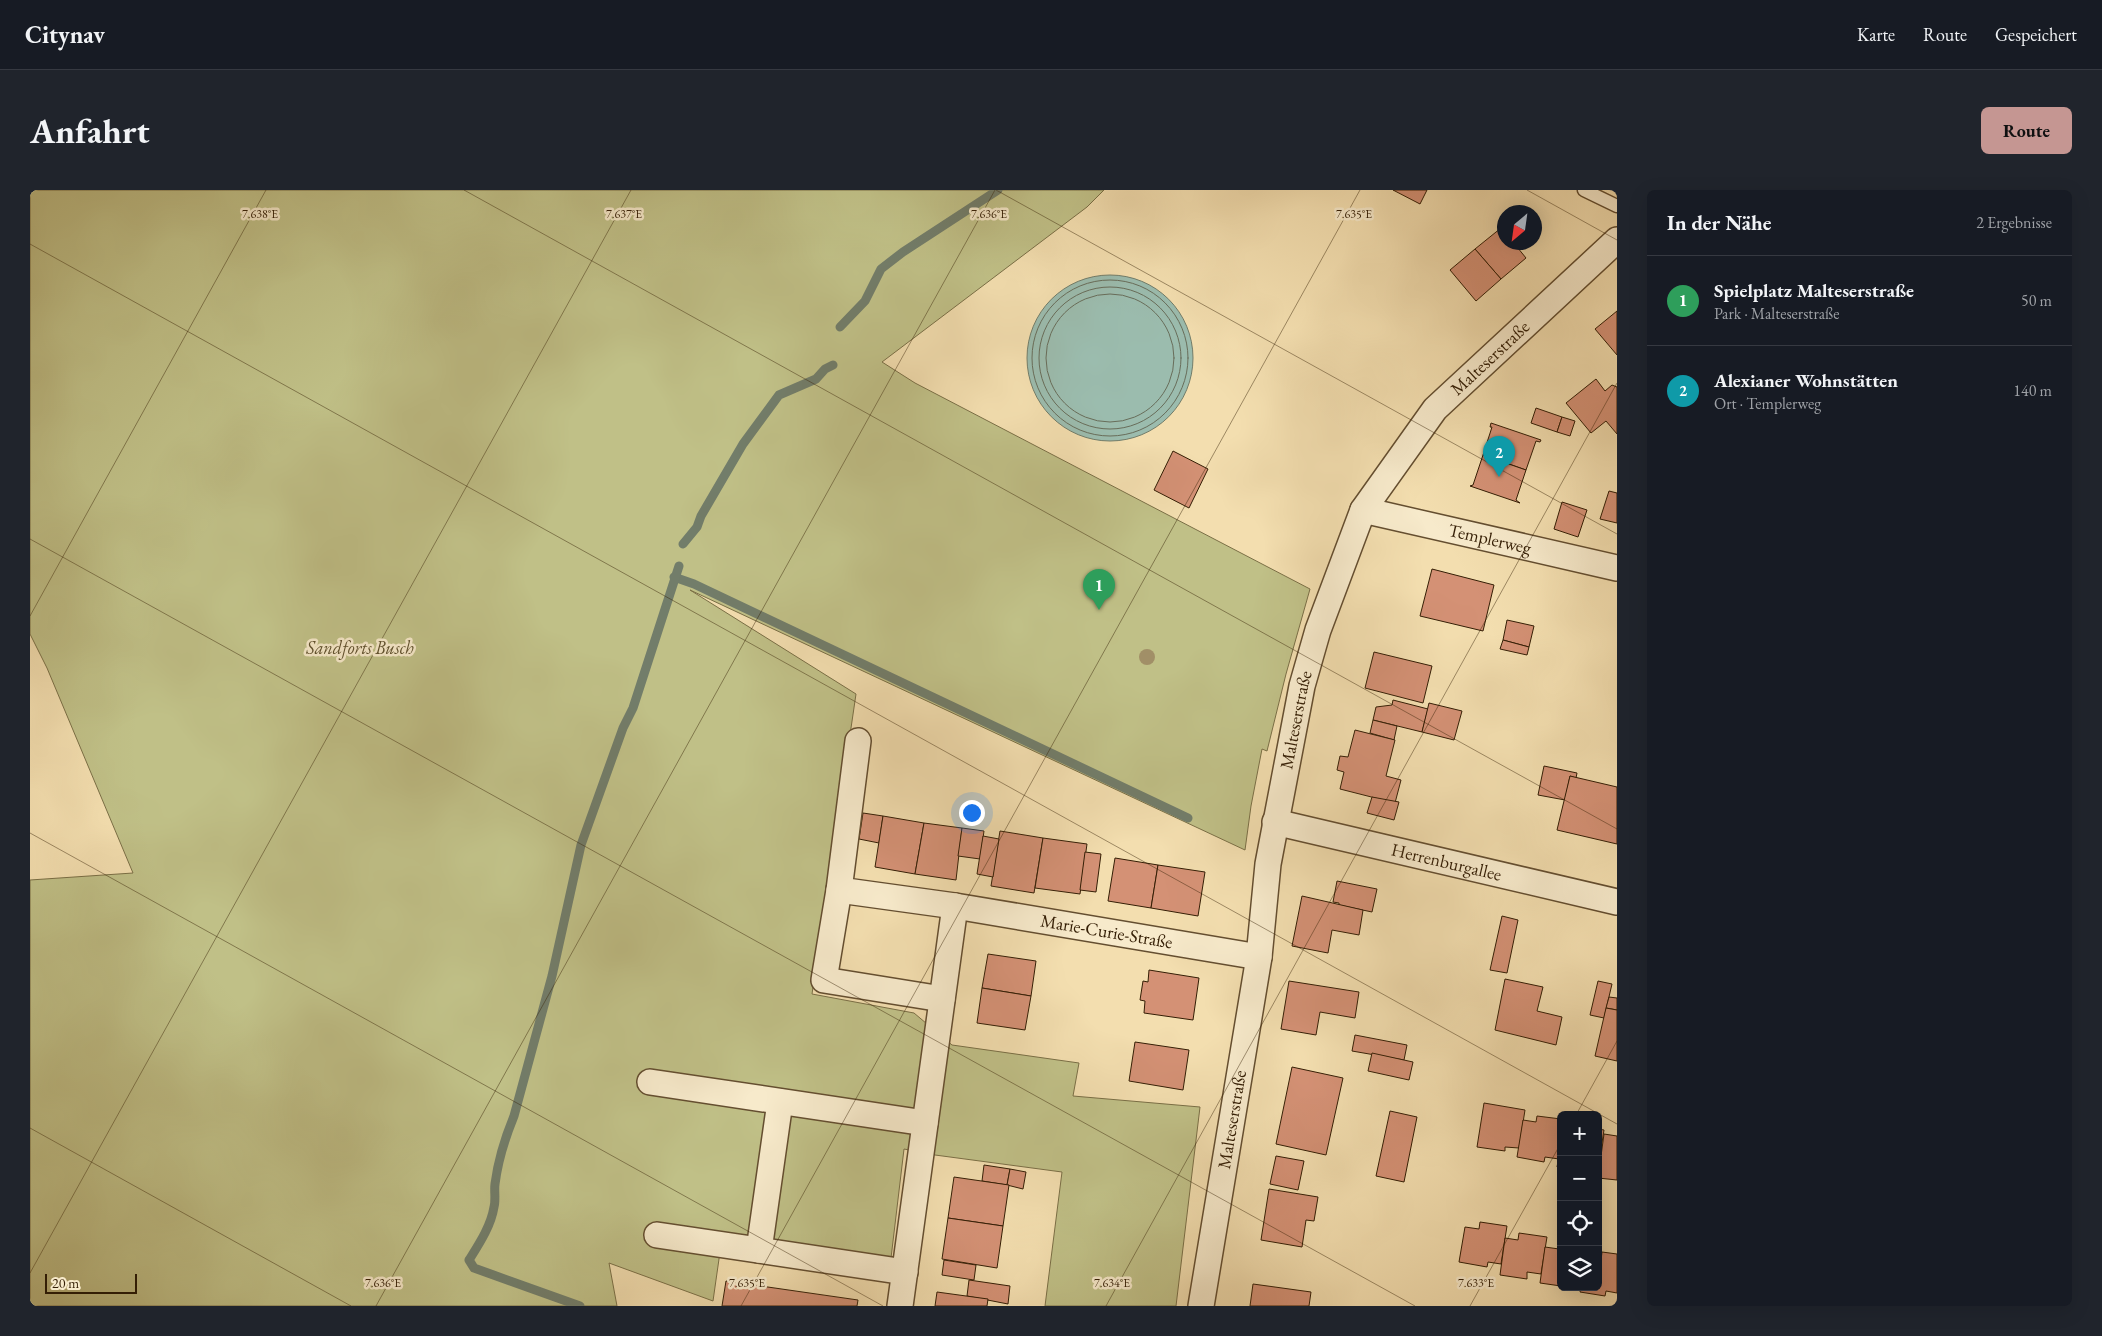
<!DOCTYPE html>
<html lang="de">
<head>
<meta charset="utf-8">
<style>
  :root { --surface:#171b24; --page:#20242c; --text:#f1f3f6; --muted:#9ea1a6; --line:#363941; --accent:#c59692 }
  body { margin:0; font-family:"EB Garamond",serif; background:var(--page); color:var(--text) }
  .controls { position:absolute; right:15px; bottom:15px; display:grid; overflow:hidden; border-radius:8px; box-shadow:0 5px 20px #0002 }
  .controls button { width:45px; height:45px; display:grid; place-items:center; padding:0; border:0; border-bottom:1px solid var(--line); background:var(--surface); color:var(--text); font:25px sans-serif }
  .compass { position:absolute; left:1467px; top:15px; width:45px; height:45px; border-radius:50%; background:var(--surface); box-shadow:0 5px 20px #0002; rotate:209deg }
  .scale { position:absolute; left:15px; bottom:12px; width:92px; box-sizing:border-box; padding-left:5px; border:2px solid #341e05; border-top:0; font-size:14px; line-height:18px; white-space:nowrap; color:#341e05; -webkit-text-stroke:4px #f7eacb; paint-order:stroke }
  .you { position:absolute; left:941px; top:622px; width:18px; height:18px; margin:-12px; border:4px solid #fff; border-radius:50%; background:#1a73e8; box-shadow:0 0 0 8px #1a73e833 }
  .badge { display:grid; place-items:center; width:32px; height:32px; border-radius:50%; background:var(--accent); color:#fff; font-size:16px; font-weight:700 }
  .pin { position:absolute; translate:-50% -41px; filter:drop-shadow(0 1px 2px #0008) }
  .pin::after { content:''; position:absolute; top:26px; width:18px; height:15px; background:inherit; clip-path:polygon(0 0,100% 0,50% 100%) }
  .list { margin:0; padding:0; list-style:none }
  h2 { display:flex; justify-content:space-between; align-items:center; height:65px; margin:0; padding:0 20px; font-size:21px }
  h2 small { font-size:16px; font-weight:400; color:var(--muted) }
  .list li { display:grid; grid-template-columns:32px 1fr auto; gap:15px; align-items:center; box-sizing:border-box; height:90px; padding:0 20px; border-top:1px solid var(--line) }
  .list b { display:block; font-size:19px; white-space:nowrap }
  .list p { margin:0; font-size:16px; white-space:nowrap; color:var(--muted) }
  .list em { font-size:16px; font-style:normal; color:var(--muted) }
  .icon { flex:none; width:28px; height:28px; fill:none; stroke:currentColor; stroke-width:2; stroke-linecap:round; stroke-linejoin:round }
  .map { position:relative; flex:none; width:1587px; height:1116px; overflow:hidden; border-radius:8px }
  header { display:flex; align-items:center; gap:30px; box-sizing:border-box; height:70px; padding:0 25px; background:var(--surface); border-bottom:1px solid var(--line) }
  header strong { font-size:24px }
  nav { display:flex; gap:28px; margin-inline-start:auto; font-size:18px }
  .intro { display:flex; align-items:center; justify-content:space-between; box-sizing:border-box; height:120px; padding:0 30px }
  h1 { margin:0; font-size:35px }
  .button { padding:12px 22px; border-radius:8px; background:var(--accent); color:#111; font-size:18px; font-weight:700 }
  main { display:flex; gap:30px; padding:0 30px }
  aside { flex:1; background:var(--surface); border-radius:8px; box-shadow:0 5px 20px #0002 }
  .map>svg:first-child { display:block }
  .green { fill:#c0c087; stroke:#7a6f46 }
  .water { fill:#9bbcae; stroke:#727d6a }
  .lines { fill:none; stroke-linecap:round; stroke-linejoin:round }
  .shore { stroke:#686d5a; stroke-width:1 }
  .stream { stroke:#727d6a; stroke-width:9 }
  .building { fill:#d49175; stroke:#341e05 }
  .service-casing { stroke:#644e30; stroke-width:15 }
  .minor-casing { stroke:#644e30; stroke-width:28 }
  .service { stroke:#f7eacb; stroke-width:12 }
  .minor { stroke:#f7eacb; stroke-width:25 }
  .tree { fill:#a18f67 }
  .ticks { fill:none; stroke:#341e05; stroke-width:1; stroke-opacity:0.45 }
  .labels { text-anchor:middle; stroke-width:5; stroke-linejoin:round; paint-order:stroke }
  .street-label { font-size:18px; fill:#341e05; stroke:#f7eacb }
  .park-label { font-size:18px; font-style:italic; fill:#5e4f2c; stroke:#f7eacb }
  .ticks-label { font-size:12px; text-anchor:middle; fill:#341e05; stroke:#f7eacb; stroke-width:5; stroke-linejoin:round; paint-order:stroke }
</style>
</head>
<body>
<header>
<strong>Citynav</strong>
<nav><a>Karte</a><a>Route</a><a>Gespeichert</a></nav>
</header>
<div class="intro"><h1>Anfahrt</h1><a class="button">Route</a></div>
<main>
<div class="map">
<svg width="1587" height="1116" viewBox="0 0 1587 1116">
  <rect width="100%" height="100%" fill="#f3deaf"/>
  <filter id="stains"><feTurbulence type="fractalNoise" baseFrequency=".004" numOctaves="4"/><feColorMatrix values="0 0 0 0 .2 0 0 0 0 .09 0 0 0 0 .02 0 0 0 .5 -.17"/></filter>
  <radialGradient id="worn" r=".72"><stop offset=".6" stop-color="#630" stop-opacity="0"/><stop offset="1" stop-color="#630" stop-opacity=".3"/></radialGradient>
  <!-- green -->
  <path class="green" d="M0,0H1074L1057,17L852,172L885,193L1280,399L1256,484L1237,561L1232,559L1221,616L1215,660L660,400L826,504L782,804L884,823L922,855L1049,873L1043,906L1170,917L1146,1116H1015L1032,982L905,965L874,959L861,1068L690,1062L683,1111L579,1073L587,1116H0V690L103,683L17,478L0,444Z"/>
  <!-- water -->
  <circle class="water" cx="1080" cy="168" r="83"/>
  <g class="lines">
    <!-- shore -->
    <g class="shore">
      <circle cx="1080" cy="168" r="78"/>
      <circle cx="1080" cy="168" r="71"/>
      <circle cx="1080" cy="168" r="64"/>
    </g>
    <!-- stream -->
    <g class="stream">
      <path d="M810,137L835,111L851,79L873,62L968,0"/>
      <path d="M653,354L667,337L671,326L713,254L749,205L786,189L795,179L803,175"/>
      <path d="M644,387L664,394L1158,628"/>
      <path d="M550,1116L444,1078L439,1070C449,1054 461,1036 464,1017C466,1010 464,1001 465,994C468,970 475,948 484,926L522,786L551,655L593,538L603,518L649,376"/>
    </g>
  </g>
  <!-- building -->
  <g class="building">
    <path d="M1363,0H1397L1390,14Z"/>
    <path d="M1471,38L1474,42V52H1483L1496,68L1471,89L1445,59Z"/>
    <path d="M1445,59L1471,89L1446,111L1420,80Z"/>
    <path d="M1587,121V165L1565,139Z"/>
    <path d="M1566,189L1575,201L1582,195L1587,197V244L1576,231L1561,243L1536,213Z"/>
    <path d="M1506,218L1532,227L1527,242L1501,233Z"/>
    <path d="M1532,227L1545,231L1540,246L1527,242Z"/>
    <path d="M1461,233L1511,250L1510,252L1506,251L1496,280L1453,265L1462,237H1460Z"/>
    <path d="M1143,261L1178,279L1159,318L1124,300Z"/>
    <path d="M1453,265L1496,280L1486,310L1490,313L1440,296L1443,295Z"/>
    <path d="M1579,301L1587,303V333L1570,329Z"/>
    <path d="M1532,312L1557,320L1548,347L1524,339Z"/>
    <path d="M1402,379L1464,395L1453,441L1390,426Z"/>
    <path d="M1477,430L1504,436L1499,457L1473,450Z"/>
    <path d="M1473,450L1499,457L1497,465L1470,459Z"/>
    <path d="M1344,462L1402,476L1393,513L1335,498Z"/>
    <path d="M1363,510L1398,519L1392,542L1343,530L1346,517L1362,515Z"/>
    <path d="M1399,513L1432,521L1424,550L1392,542Z"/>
    <path d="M1343,530L1367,536L1364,550L1340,543Z"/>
    <path d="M1325,540L1365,550L1356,586L1371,590L1365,613L1310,599L1314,582L1307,580L1310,566L1318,567Z"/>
    <path d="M1514,576L1547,583L1546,588L1540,586L1535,610L1508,605Z"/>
    <path d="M1540,586L1587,597V654L1527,640Z"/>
    <path d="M1342,607L1369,612L1364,630L1337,623Z"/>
    <path d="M833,623L853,626L849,653L829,649Z"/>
    <path d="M853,626L894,633L885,684L845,677Z"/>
    <path d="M894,633L932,638L926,690L885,684Z"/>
    <path d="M932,638L954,641L950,669L928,666Z"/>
    <path d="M970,641L1013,648L1004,703L961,696Z"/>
    <path d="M953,646L969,649L963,687L947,684Z"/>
    <path d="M1013,648L1057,654L1050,704L1005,698Z"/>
    <path d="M1055,662L1071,664L1066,702L1050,700Z"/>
    <path d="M1085,668L1128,675L1121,718L1078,711Z"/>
    <path d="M1128,675L1175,682L1168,726L1121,718Z"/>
    <path d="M1307,691L1347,699L1342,722L1309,715V713L1303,712Z"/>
    <path d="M1272,706L1333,720L1329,745L1302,740L1298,763L1262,756Z"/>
    <path d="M1472,726L1488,730L1477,783L1460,780Z"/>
    <path d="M958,764L1006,771L1001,806L952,798Z"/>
    <path d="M1119,780L1169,788L1163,830L1114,823L1115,811L1110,810L1113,791L1118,792Z"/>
    <path d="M1475,789L1513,797L1507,821L1532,827L1526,855L1465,840Z"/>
    <path d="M1259,791L1329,802L1325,828L1290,822L1286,845L1251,839Z"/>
    <path d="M1568,791L1582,794L1574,828L1560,825Z"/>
    <path d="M952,798L1001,806L995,840L947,833Z"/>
    <path d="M1579,807L1587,808V820L1576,818Z"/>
    <path d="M1576,818L1587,820V871L1565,866Z"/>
    <path d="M1325,845L1377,855L1374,870L1322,861Z"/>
    <path d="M1105,852L1159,860L1153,900L1099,891Z"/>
    <path d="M1342,863L1383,872L1379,890L1338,881Z"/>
    <path d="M1262,877L1313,888L1296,965L1246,954Z"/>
    <path d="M1454,913L1495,920L1489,958L1475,957V961L1447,957Z"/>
    <path d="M1360,921L1387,927L1374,992L1346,986Z"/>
    <path d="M1507,926L1531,929L1529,969L1515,967L1514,972L1487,967L1493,930L1506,932Z"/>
    <path d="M1568,939L1574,940L1568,978Z"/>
    <path d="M1574,944L1587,946V990L1568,988Z"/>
    <path d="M1531,954V978L1527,977Z"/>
    <path d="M1246,966L1274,971L1268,1000L1240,994Z"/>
    <path d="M954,975L980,979L977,995L952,991Z"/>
    <path d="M980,979L996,982L993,999L977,995Z"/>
    <path d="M924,987L979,995L973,1036L918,1028Z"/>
    <path d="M1239,999L1288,1007L1284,1031L1276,1030L1272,1057L1231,1050Z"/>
    <path d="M918,1028L973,1036L967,1078L912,1069Z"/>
    <path d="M1450,1032L1477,1036L1471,1074L1458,1072L1457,1077L1429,1072L1435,1037L1449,1039Z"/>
    <path d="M1489,1043L1517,1047L1511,1084L1497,1082V1089L1470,1085L1475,1048L1488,1050Z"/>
    <path d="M1530,1053L1531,1096L1510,1093L1515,1057L1529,1059Z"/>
    <path d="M1572,1062L1587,1064V1103L1576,1101L1575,1106L1550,1102L1551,1097H1568V1069L1571,1070Z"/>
    <path d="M914,1070L946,1075L944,1090L912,1085Z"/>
    <path d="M939,1090L980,1096L978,1114L937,1106Z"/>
    <path d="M696,1091L828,1110L827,1116H692Z"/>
    <path d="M1223,1094L1281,1102L1279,1116H1220Z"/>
    <path d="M907,1102L958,1109L957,1116H905Z"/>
  </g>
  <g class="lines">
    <defs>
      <path id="service" d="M1554,0L1587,16"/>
      <g id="minor">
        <path id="s1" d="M1333,320L1587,378"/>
        <path id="s2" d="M828,551L809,700L925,716L1229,767"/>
        <path id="s3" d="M1245,632L1587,712"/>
        <path d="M809,700L794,790L912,809"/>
        <path d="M620,892L895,933"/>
        <path d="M627,1045L875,1082"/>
        <path d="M729,1060L750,912"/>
        <path d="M870,1116L925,716"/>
        <path id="s4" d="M1171,1116L1229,767L1238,674L1272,496L1288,440L1333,320L1405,219L1587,50"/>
      </g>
    </defs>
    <!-- service casing -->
    <use href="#service" class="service-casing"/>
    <!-- minor casing -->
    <use href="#minor" class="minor-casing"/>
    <!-- service -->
    <use href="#service" class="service"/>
    <!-- minor -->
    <use href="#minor" class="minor"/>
  </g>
  <!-- trees -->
  <circle class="tree" cx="1117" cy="467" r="8"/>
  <!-- ticks -->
  <path class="ticks" d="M434,0L1587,639M966,0L1587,344M1497,0L1587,50M0,54L1587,934M0,349L1385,1116M0,426L236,0M0,643L853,1116M1546,925L1587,851M0,938L321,1116M0,1083L601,0M346,1116L965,0M711,1116L1330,0M1076,1116L1587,193M1440,1116L1531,953"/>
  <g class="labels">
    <!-- street labels -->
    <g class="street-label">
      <text dy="6" stroke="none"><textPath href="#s4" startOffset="1014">Malteserstraße</textPath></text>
      <text dy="6" stroke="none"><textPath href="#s1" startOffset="130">Templerweg</textPath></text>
      <text dy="6" stroke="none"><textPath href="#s4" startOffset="594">Malteserstraße</textPath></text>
      <text dy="6" stroke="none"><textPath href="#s3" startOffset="176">Herrenburgallee</textPath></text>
      <text dy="6" stroke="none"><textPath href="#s2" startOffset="421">Marie-Curie-Straße</textPath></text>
      <text dy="6" stroke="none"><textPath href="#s4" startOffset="189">Malteserstraße</textPath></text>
    </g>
    <!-- park labels -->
    <g class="park-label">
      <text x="330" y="464">Sandforts Busch</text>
    </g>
  </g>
  <g class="ticks-label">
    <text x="230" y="28">7.638°E</text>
    <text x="594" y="28">7.637°E</text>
    <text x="959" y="28">7.636°E</text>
    <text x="1324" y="28">7.635°E</text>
    <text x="353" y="1097">7.636°E</text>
    <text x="717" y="1097">7.635°E</text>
    <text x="1082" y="1097">7.634°E</text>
    <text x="1446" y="1097">7.633°E</text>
  </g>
  <rect width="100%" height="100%" filter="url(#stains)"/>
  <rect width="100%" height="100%" fill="url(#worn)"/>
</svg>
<div class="controls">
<button>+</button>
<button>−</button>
<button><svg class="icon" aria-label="locate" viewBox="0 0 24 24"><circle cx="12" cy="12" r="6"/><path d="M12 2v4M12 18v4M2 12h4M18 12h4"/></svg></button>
<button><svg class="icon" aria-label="layers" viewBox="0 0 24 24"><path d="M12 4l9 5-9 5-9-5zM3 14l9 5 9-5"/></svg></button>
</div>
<svg class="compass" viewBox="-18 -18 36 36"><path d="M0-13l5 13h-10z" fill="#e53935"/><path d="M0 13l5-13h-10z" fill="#9ea1a6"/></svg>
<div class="scale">20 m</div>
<div class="you"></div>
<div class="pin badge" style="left:1069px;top:420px;background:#2e9e5b">1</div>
<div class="pin badge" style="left:1469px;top:287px;background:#0f9aa8">2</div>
</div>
<aside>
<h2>In der Nähe<small>2 Ergebnisse</small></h2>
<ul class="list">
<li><span class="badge" style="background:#2e9e5b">1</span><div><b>Spielplatz Malteserstraße</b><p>Park · Malteserstraße</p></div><em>50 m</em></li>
<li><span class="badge" style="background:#0f9aa8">2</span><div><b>Alexianer Wohnstätten</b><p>Ort · Templerweg</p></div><em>140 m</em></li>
</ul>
</aside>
</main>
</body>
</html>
